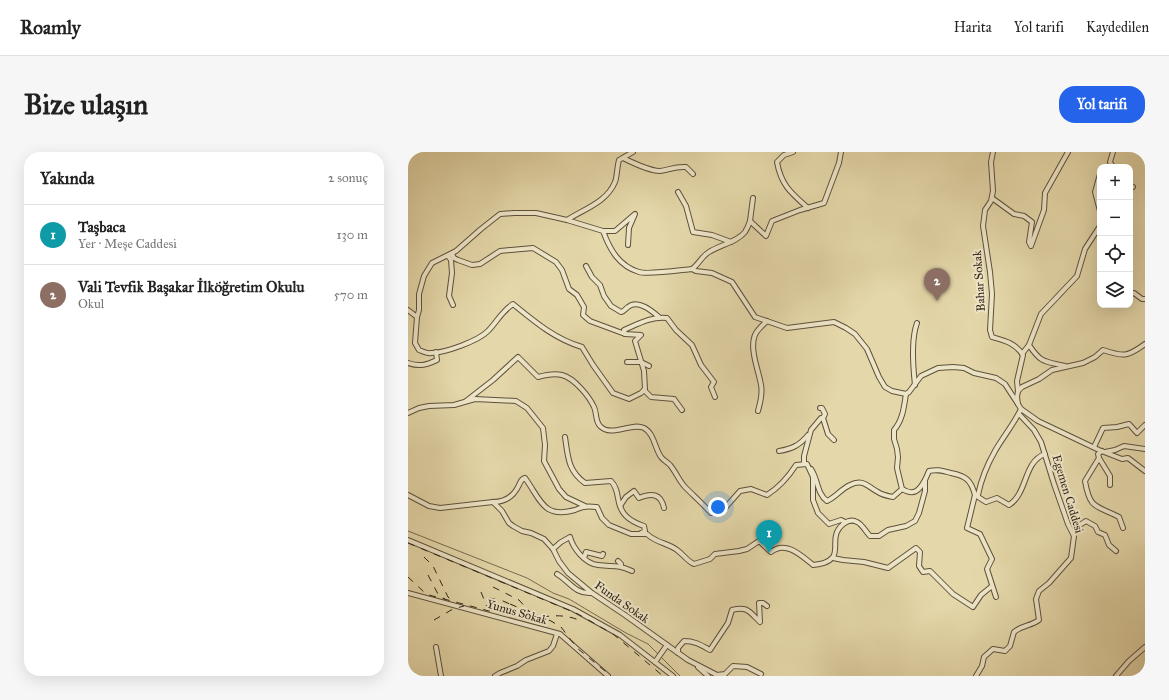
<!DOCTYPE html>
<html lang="tr">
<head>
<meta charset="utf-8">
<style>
  :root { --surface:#fff; --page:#f6f6f6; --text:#222; --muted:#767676; --line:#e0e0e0; --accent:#2563eb }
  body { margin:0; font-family:"IM FELL Great Primer",serif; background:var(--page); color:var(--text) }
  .controls { position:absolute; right:12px; top:12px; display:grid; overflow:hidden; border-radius:8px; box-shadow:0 4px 16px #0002 }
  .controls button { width:36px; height:36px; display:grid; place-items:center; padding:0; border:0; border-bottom:1px solid var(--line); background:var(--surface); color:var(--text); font:20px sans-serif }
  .you { position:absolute; left:310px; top:355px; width:14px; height:14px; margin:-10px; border:3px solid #fff; border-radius:50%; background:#1a73e8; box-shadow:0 0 0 6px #1a73e833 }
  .badge { display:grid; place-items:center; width:26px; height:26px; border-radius:50%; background:var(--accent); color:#fff; font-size:13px; font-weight:700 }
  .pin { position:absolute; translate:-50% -33px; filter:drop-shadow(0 1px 2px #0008) }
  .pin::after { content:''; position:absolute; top:21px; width:14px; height:12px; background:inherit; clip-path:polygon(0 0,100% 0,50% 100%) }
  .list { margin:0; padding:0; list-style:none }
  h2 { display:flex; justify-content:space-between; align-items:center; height:52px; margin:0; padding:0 16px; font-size:17px }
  h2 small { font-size:13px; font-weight:400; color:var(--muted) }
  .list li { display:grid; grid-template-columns:26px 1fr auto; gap:12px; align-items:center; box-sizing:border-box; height:60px; padding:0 16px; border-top:1px solid var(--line) }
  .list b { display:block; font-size:15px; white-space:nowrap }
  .list p { margin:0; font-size:13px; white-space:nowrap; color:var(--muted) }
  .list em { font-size:13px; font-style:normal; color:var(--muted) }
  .icon { flex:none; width:22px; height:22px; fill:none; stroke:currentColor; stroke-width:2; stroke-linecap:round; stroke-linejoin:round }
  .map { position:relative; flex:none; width:737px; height:524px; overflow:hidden; border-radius:16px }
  header { display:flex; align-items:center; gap:24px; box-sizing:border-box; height:56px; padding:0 20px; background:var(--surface); border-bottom:1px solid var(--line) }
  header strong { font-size:19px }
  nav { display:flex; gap:22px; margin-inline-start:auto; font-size:14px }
  .intro { display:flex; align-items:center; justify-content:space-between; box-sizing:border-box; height:96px; padding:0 24px }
  h1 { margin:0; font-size:28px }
  .button { padding:10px 18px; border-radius:16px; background:var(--accent); color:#fff; font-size:14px; font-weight:700 }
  main { display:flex; gap:24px; padding:0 24px }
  aside { flex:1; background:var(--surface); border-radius:16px; box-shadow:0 4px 16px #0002 }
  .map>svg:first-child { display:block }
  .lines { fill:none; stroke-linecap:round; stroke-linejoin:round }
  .stream { stroke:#786b52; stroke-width:1 }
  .minor-casing { stroke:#5e513d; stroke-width:6 }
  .minor { stroke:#ede5c7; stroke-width:4 }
  .rail { stroke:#322419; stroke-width:1; stroke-dasharray:7 7; stroke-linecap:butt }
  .labels { text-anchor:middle; stroke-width:4; stroke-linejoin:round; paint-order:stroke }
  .street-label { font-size:12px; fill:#322419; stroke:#ede5c7 }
</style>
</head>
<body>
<header>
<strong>Roamly</strong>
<nav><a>Harita</a><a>Yol tarifi</a><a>Kaydedilen</a></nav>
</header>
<div class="intro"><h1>Bize ulaşın</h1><a class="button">Yol tarifi</a></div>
<main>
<aside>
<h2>Yakında<small>2 sonuç</small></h2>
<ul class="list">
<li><span class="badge" style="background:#0f9aa8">1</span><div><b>Taşbaca</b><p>Yer · Meşe Caddesi</p></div><em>130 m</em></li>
<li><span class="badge" style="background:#8d6e63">2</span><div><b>Vali Tevfik Başakar İlköğretim Okulu</b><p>Okul</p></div><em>570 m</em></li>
</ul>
</aside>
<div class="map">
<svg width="737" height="524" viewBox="0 0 737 524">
  <rect width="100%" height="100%" fill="#e4d7a9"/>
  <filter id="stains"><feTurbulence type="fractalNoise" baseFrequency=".005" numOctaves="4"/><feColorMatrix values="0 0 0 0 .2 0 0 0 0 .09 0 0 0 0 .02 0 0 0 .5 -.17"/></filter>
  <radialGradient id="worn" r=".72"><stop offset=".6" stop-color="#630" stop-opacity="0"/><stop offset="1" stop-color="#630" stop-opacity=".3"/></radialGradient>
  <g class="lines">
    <!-- stream -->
    <g class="stream">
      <path d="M0,379L119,426L145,441L161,447L218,481L240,492L250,502"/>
      <path d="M252,504L272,524"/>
    </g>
    <defs>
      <g id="minor">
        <path d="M385,0L376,3L369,10C373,33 383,41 400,56"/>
        <path d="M585,0L583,10L585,39L583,49L577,58L575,74L582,120L584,142L582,178L584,185C598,189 607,191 615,203L609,229L610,239"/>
        <path d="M215,6C223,10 243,19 252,19C261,18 267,14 278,15L285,22"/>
        <path d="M705,15L702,10L705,0"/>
        <path d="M692,22L687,40L692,59"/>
        <path d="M722,34L725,35"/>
        <path d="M270,40L278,54L285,80L304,83L323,90"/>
        <path d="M584,46L606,62L616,64L624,70L621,90L623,94L636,58L637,41L660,0"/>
        <path d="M159,68C176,57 199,50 207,30C209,25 209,15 211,8L225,0"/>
        <path d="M342,69L345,46"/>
        <path d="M195,79H207L227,62L221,76L220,93"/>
        <path d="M44,102L46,106L50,108L64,113L72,112L92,99L125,96L148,110L154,118L161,137L169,143L176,155L175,163L182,169L217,182"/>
        <path d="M40,104L43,108L44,121L41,144L45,153"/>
        <path d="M178,114L184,125L192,133L196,144L203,154L213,160C217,159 217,157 220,155C230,147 244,159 251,165"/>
        <path d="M284,117C291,112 294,104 301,100C312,93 329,90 337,80C339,77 341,72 342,69L358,84L364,69L392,58L416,51L431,11L433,0"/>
        <path d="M722,142L726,141L734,147H737"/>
        <path d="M0,158L9,165L11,158V142L16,124L24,111L48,99L73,77L92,62L106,61H128L159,68L195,79C202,98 211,114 231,120C240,123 273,118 284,117L288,119L304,121L324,130L347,165L379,176L426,170L438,176L447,182L459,197L471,225L477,235L484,239L498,242L501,240L513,224L530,216L545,215L556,216L566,221L588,226L597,232L610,252"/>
        <path d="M9,165L7,191L11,198C14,199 19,202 23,201C37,201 70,189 80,179C89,170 93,160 105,152C127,170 147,187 174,195L185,213L205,241L221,247L233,241L237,237L236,219L227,189L233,183L217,182L216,178C230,172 244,164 259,166L268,178L284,193L293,213L306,230L303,235L307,245"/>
        <path d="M737,192C719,205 716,205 695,198L687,205L675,211L644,218L631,227L614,235L610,239L609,245L610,252L613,257L630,269L691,298L714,307L720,306L737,319"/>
        <path d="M614,202L621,193"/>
        <path d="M219,210H233L241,214"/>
        <path d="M0,211C12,215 18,213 29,208L28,200"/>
        <path d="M657,214C636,209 633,211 621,193L633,162L669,124L677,97L692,74"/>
        <path d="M507,233C505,215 503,187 509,171"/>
        <path d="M236,238L243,245L266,247L274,258"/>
        <path d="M58,249L85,228L110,205L130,225C137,223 146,221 154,223C166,226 181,244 186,255C189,261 187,269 192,274C203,286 223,270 236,276C246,281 247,297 253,305C255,308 259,310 262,313C268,320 271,329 277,335C286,344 295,352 303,361L317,356L332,339L343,337L359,343C370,336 381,324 388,313L399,312L405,325V348L410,361L421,372L433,368L437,370"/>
        <path d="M412,256H414L417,262L415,266"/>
        <path d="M350,259C352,251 355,242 353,233C351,219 340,195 348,181C351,176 356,172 359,169"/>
        <path d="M0,261L11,256L21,254L46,253L67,247L108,249L119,256L135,276L137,293L136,309L151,337L158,345L177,354"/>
        <path d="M157,285C160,305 160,319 177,331L203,329C208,334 209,340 210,346C212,362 221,369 236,374L237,379L233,381"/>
        <path d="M686,295L695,276L709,275L721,272L729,281L737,273"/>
        <path d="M371,299C384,297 392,293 400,283"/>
        <path d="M694,299L690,302L691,306L702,324V333"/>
        <path d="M697,300L707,298L716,294L737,297"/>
        <path d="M691,306L677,329C682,358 688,353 711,365L715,376"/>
        <path d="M396,312V304L403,278L413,266H415L420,282L426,288"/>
        <path d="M403,317C410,327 409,342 419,349C428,345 433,337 442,333C455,326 460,335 470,340C474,343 480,344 485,345L494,337L489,316L490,305L489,297L486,287V278C495,268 496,254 498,242"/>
        <path d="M494,337C506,344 511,339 517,328"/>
        <path d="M0,343L21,354L32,356L85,350C97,350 106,344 111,333C113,329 113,327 117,326C133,348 135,367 167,358C170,357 173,355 176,355C180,354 185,355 189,355L194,366L201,373L223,382H239C248,391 260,391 269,398C276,403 279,409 286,412L302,407L307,402L331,399L339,397L351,389L363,400C378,388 394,404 405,413C413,412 420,411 425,405C429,399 426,390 428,383C430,375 440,365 449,370C454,372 458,380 462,384H471L480,378L498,374L507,369L511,361L517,339V328L521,319C530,317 535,319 543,321C558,324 563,328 567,343H570C573,328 579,313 587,299C595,285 606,272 613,257"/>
        <path d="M85,350L94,359L101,371L105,374L114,379L123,381L136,387L145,397L151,409L160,421L184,441L217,463L280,508L309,523L317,522L325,514L339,515L353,522"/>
        <path d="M212,354L218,345L226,339L231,346C243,341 253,341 256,356"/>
        <path d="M666,384L667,376L678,369L687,374L690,380L697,383L701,393L708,399"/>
        <path d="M0,388L165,457L212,483L265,524"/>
        <path d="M145,397L153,390L162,385C165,396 177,412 190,413C205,415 209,412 224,419"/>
        <path d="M176,406L178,400L194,404L195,402"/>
        <path d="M425,406L435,408L456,410L480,416L508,396L512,400L511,414L515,420L522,419L545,442L565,455L573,443L584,434"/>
        <path d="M210,409L213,412V414"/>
        <path d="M149,422C162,430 167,442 183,441"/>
        <path d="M0,441L152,482L200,524"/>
        <path d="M588,445L579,417L584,407L572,382L559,376L567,343L578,350L589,346L601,353C620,341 615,310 637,302"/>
        <path d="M28,495L33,524"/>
        <path d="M270,501V496L276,489C287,489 293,493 302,498L320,471L324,458C339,454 341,459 352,470L351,451H355L359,454"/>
        <path d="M247,510L259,493"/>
        <path d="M290,515L300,524"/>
        <path d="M87,524L92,521L109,514L118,508L141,499L145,494L149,482"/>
        <path d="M568,524L574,514L576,505L585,497L597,499L602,494L606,480C615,473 623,474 631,468L628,447L631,439L641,431L663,406L666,384L660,372L646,332L633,290L626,278L611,262"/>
        <path d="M708,524L721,509L737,495"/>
      </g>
    </defs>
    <!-- minor casing -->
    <use href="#minor" class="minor-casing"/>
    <!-- minor -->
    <use href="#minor" class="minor"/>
    <!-- rail -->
    <g class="rail">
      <path d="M0,391L170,462L205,482L255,524"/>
      <path d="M16,405L25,414L40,445L44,449"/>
      <path d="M20,423L31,444L37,447"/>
      <path d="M0,425L16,440L21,443L81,459L102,452L143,469L153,475L169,496L203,524"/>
      <path d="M85,435L111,448L122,460"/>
      <path d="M73,440L79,455L86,459"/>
      <path d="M81,446L95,449L104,453"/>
      <path d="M134,465C148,463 160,463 173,469"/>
      <path d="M26,468L45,457L56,454"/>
    </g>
  </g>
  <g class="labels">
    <!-- street labels -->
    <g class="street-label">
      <text transform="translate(571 129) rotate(-94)" y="4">Bahar Sokak</text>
      <text transform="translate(660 342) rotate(73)" y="4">Egemen Caddesi</text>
      <text transform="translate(214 450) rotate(35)" y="4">Funda Sokak</text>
      <text transform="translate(109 460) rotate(16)" y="4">Yunus Sokak</text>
    </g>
  </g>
  <rect width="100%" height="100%" filter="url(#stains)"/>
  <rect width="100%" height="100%" fill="url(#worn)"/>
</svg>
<div class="controls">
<button>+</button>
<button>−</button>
<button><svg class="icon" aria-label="locate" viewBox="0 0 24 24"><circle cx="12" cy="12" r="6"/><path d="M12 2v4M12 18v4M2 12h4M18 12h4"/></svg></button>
<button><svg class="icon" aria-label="layers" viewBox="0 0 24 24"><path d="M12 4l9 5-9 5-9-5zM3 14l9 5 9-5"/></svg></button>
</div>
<div class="you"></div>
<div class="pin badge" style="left:361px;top:401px;background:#0f9aa8">1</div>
<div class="pin badge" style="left:529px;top:149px;background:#8d6e63">2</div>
</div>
</main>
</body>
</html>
